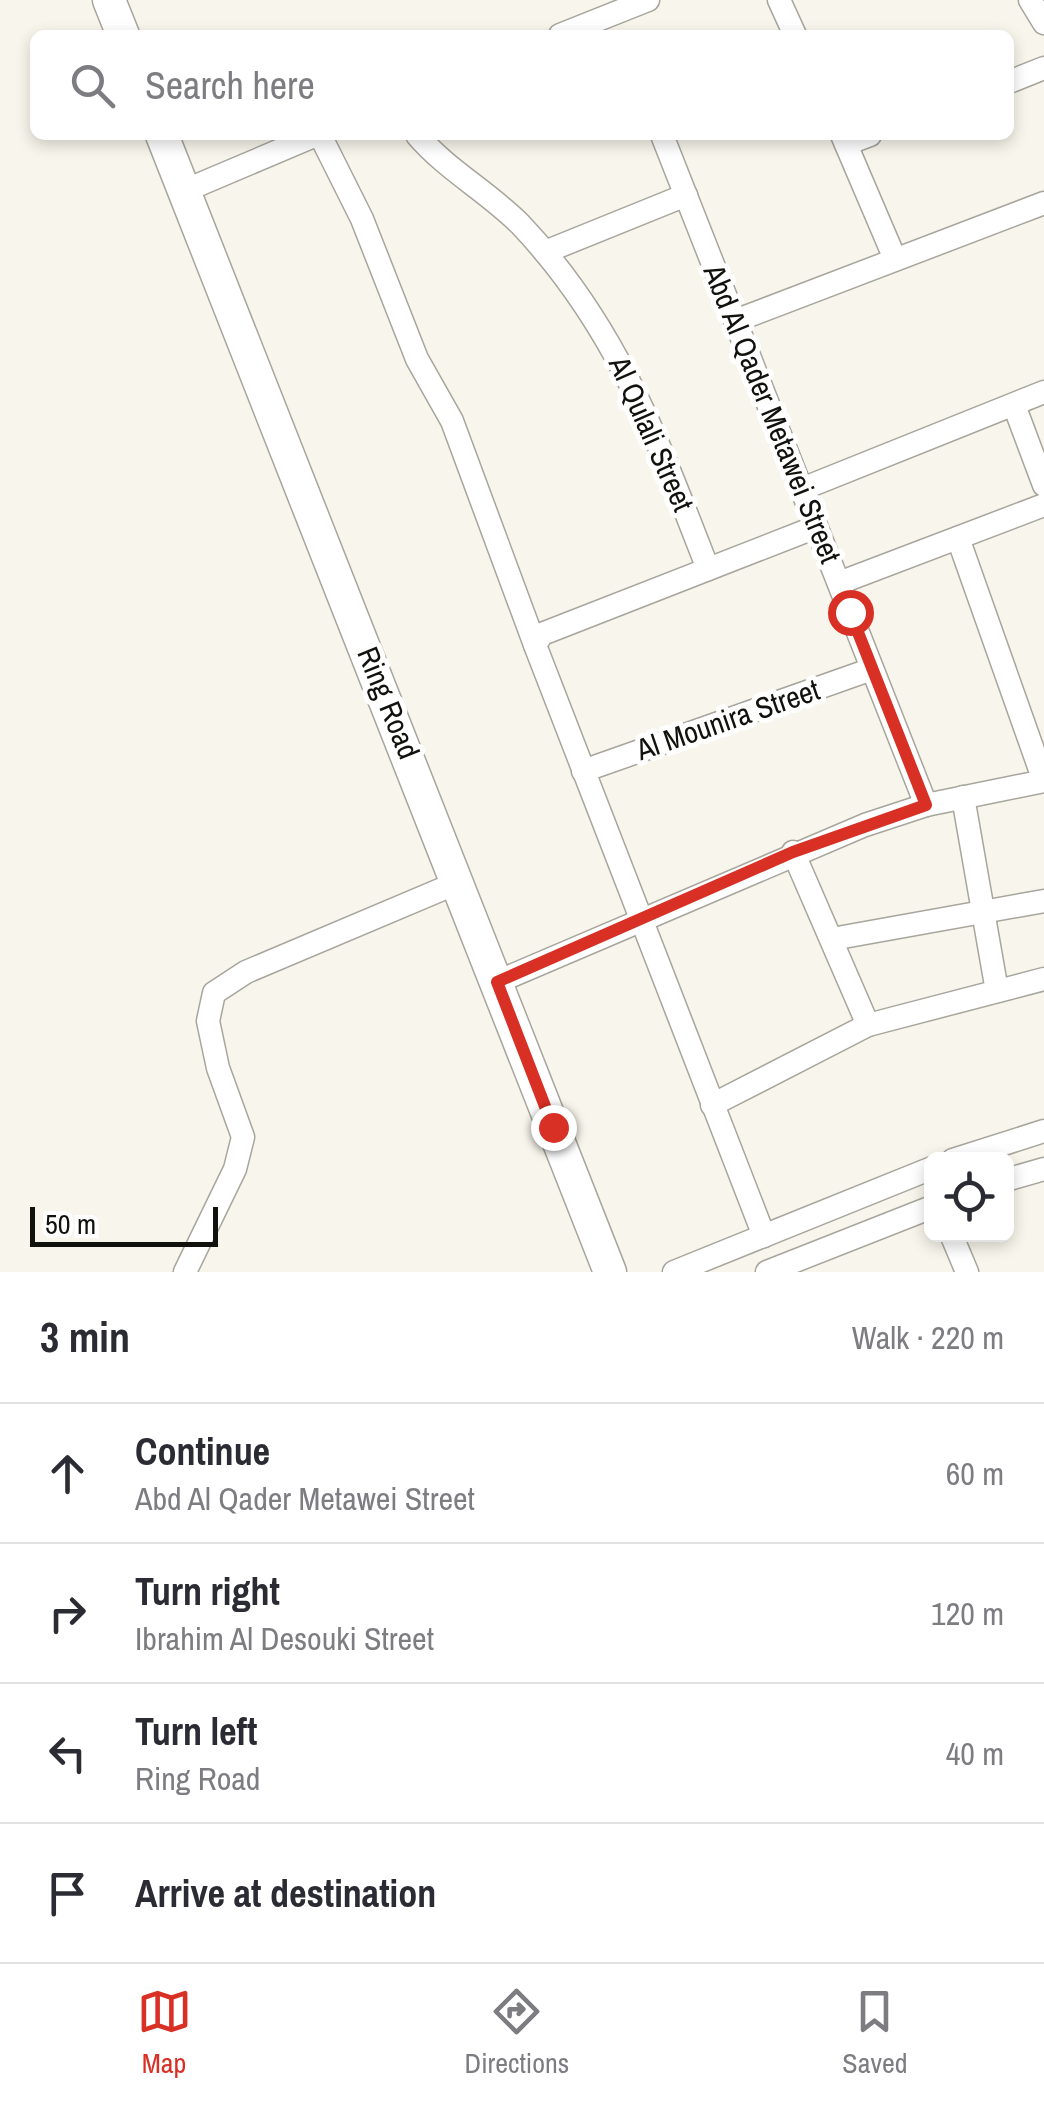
<!DOCTYPE html>
<html lang="en">
<head>
<meta charset="utf-8">
<style>
  :root { --surface:#fff; --page:#f2f2f3; --text:#2b2b33; --muted:#7c7c81; --line:#e1e1e2; --accent:#d93025 }
  body { margin:0; font-family:"Archivo Narrow",sans-serif; background:var(--page); color:var(--text) }
  .controls { position:absolute; right:30px; bottom:30px; display:grid; overflow:hidden; border-radius:15px; box-shadow:0 5px 15px #0003 }
  .controls button { width:90px; height:90px; display:grid; place-items:center; padding:0; border:0; border-bottom:2px solid var(--line); background:var(--surface); color:var(--text); font:50px sans-serif }
  .scale { position:absolute; left:30px; bottom:25px; width:188px; box-sizing:border-box; padding-left:10px; border:5px solid #11110d; border-top:0; font-size:28px; line-height:35px; white-space:nowrap; color:#11110d; -webkit-text-stroke:8px #fff; paint-order:stroke }
  .stop { position:absolute; width:30px; height:30px; margin:-22px; border:8px solid #d93025; border-radius:50%; background:#fff }
  .stop.end { background:#d93025; border-color:#fff; box-shadow:0 2px 10px #0008 }
  .list { margin:0; padding:0; list-style:none }
  h2 { display:flex; justify-content:space-between; align-items:center; height:130px; margin:0; padding:0 40px; font-size:42px }
  h2 small { font-size:32px; font-weight:400; color:var(--muted) }
  .list li { display:grid; grid-template-columns:65px 1fr auto; gap:30px; align-items:center; box-sizing:border-box; height:140px; padding:0 40px; border-top:2px solid var(--line) }
  .list b { display:block; font-size:38px; white-space:nowrap }
  .list p { margin:0; font-size:32px; white-space:nowrap; color:var(--muted) }
  .list em { font-size:32px; font-style:normal; color:var(--muted) }
  .icon { flex:none; width:55px; height:55px; fill:none; stroke:currentColor; stroke-width:2; stroke-linecap:round; stroke-linejoin:round }
  .map { position:relative; flex:none; width:1044px; height:1272px; overflow:hidden }
  .search { position:absolute; background:var(--surface); box-shadow:0 5px 15px #0003; left:30px; right:30px; top:30px; height:110px; display:flex; align-items:center; gap:25px; box-sizing:border-box; padding:0 35px; border-radius:15px; color:var(--muted); font-size:38px }
  .sheet { height:690px; background:var(--surface) }
  nav { display:flex; justify-content:space-around; align-items:center; box-sizing:border-box; height:140px; border-top:2px solid var(--line); background:var(--surface); font-size:28px; color:var(--muted) }
  nav a { display:grid; justify-items:center; gap:5px }
  nav .on { color:var(--accent) }
  .map>svg:first-child { display:block }
  .lines { fill:none; stroke-linecap:round; stroke-linejoin:round }
  .street-casing { stroke:#a7a59c; stroke-width:25 }
  .secondary-casing { stroke:#a7a59c; stroke-width:35 }
  .street { stroke:#fff; stroke-width:22 }
  .secondary { stroke:#fff; stroke-width:32 }
  .route { stroke:#d93025; stroke-width:12 }
  .labels { text-anchor:middle; stroke-width:10; stroke-linejoin:round; paint-order:stroke }
  .street-label { font-size:30px; fill:#11110d; stroke:#fff }
</style>
</head>
<body>
<div class="map">
<svg width="1044" height="1272" viewBox="0 0 1044 1272">
  <rect width="100%" height="100%" fill="#f8f6ec"/>
  <g class="lines">
    <defs>
      <g id="street">
        <path d="M779,0L795,35"/>
        <path d="M1030,0L1044,23"/>
        <path d="M560,35L648,0"/>
        <path d="M1009,82L1044,68"/>
        <path d="M320,135L362,219L417,359L452,421L535,645"/>
        <path d="M417,135C447,170 488,192 520,224C617,326 658,441 708,569"/>
        <path d="M662,135L926,805"/>
        <path d="M842,135L895,259"/>
        <path d="M846,144L870,135"/>
        <path d="M184,191L316,135"/>
        <path d="M545,252L686,195"/>
        <path d="M735,321L1044,203"/>
        <path d="M1014,405L1044,485"/>
        <path d="M802,489L1044,392"/>
        <path d="M839,583L1044,505"/>
        <path d="M583,771L872,669"/>
        <path d="M963,797L997,991"/>
        <path d="M793,852L868,1025"/>
        <path d="M832,939L1044,901"/>
        <path d="M497,982L865,825L926,805L1044,781L958,538"/>
        <path d="M712,1105L868,1025L1044,979"/>
        <path d="M953,1160L1044,1131"/>
        <path d="M1006,1180L1044,1169"/>
        <path d="M951,1234L967,1272"/>
        <path d="M764,1236L535,645L542,634L816,527"/>
        <path d="M185,1272L235,1169L243,1137L218,1068L208,1021L214,993L246,972L459,882"/>
        <path d="M674,1272L932,1168"/>
        <path d="M767,1272L932,1207"/>
      </g>
      <g id="secondary">
        <path d="M109,0L123,35"/>
        <path d="M162,135L610,1272"/>
      </g>
    </defs>
    <!-- street casing -->
    <use href="#street" class="street-casing"/>
    <!-- secondary casing -->
    <use href="#secondary" class="secondary-casing"/>
    <!-- street -->
    <use href="#street" class="street"/>
    <!-- secondary -->
    <use href="#secondary" class="secondary"/>
  </g>
  <g class="lines">
    <!-- route -->
    <path class="route" d="M553,1127L497,982L793,852L926,805L850,612"/>
  </g>
  <g class="labels">
    <!-- street labels -->
    <g class="street-label">
      <text transform="translate(772 414) rotate(68)" y="10">Abd Al Qader Metawei Street</text>
      <text transform="translate(651 434) rotate(66)" y="10">Al Qulali Street</text>
      <text transform="translate(388 703) rotate(68)" y="10">Ring Road</text>
      <text transform="translate(728 720) rotate(-19)" y="10">Al Mounira Street</text>
    </g>
  </g>
</svg>
<div class="controls">
<button><svg class="icon" aria-label="locate" viewBox="0 0 24 24"><circle cx="12" cy="12" r="6"/><path d="M12 2v4M12 18v4M2 12h4M18 12h4"/></svg></button>
</div>
<div class="scale">50 m</div>
<div class="stop" style="left:850px;top:612px"></div>
<div class="stop end" style="left:553px;top:1127px"></div>
<div class="search"><svg class="icon" aria-label="search" viewBox="0 0 24 24"><circle cx="10" cy="10" r="6"/><path d="M15 15l6 6"/></svg>Search here</div>
</div>
<section class="sheet">
<h2>3 min<small>Walk · 220 m</small></h2>
<ul class="list">
<li><svg class="icon" aria-label="ahead" viewBox="0 0 24 24"><path d="M12 20V5M6 11l6-6 6 6"/></svg><div><b>Continue</b><p>Abd Al Qader Metawei Street</p></div><em>60 m</em></li>
<li><svg class="icon" aria-label="right" viewBox="0 0 24 24"><path d="M7 20v-9h11M14 6l5 5-5 5"/></svg><div><b>Turn right</b><p>Ibrahim Al Desouki Street</p></div><em>120 m</em></li>
<li><svg class="icon" aria-label="left" viewBox="0 0 24 24"><path d="M17 20v-9H6M10 6l-5 5 5 5"/></svg><div><b>Turn left</b><p>Ring Road</p></div><em>40 m</em></li>
<li><svg class="icon" aria-label="arrive" viewBox="0 0 24 24"><path d="M6 21V4h12l-3 4 3 4H6"/></svg><div><b>Arrive at destination</b></div></li>
</ul>
</section>
<nav>
<a class="on"><svg class="icon" aria-label="map" viewBox="0 0 24 24"><path d="M3 6l6-2 6 2 6-2v14l-6 2-6-2-6 2zM9 4v14M15 6v14"/></svg>Map</a>
<a><svg class="icon" aria-label="directions" viewBox="0 0 24 24"><path d="M12 3l9 9-9 9-9-9zM9 14v-3h6M13 9l2 2-2 2"/></svg>Directions</a>
<a><svg class="icon" aria-label="saved" viewBox="0 0 24 24"><path d="M7 4h10v16l-5-4-5 4z"/></svg>Saved</a>
</nav>
</body>
</html>
